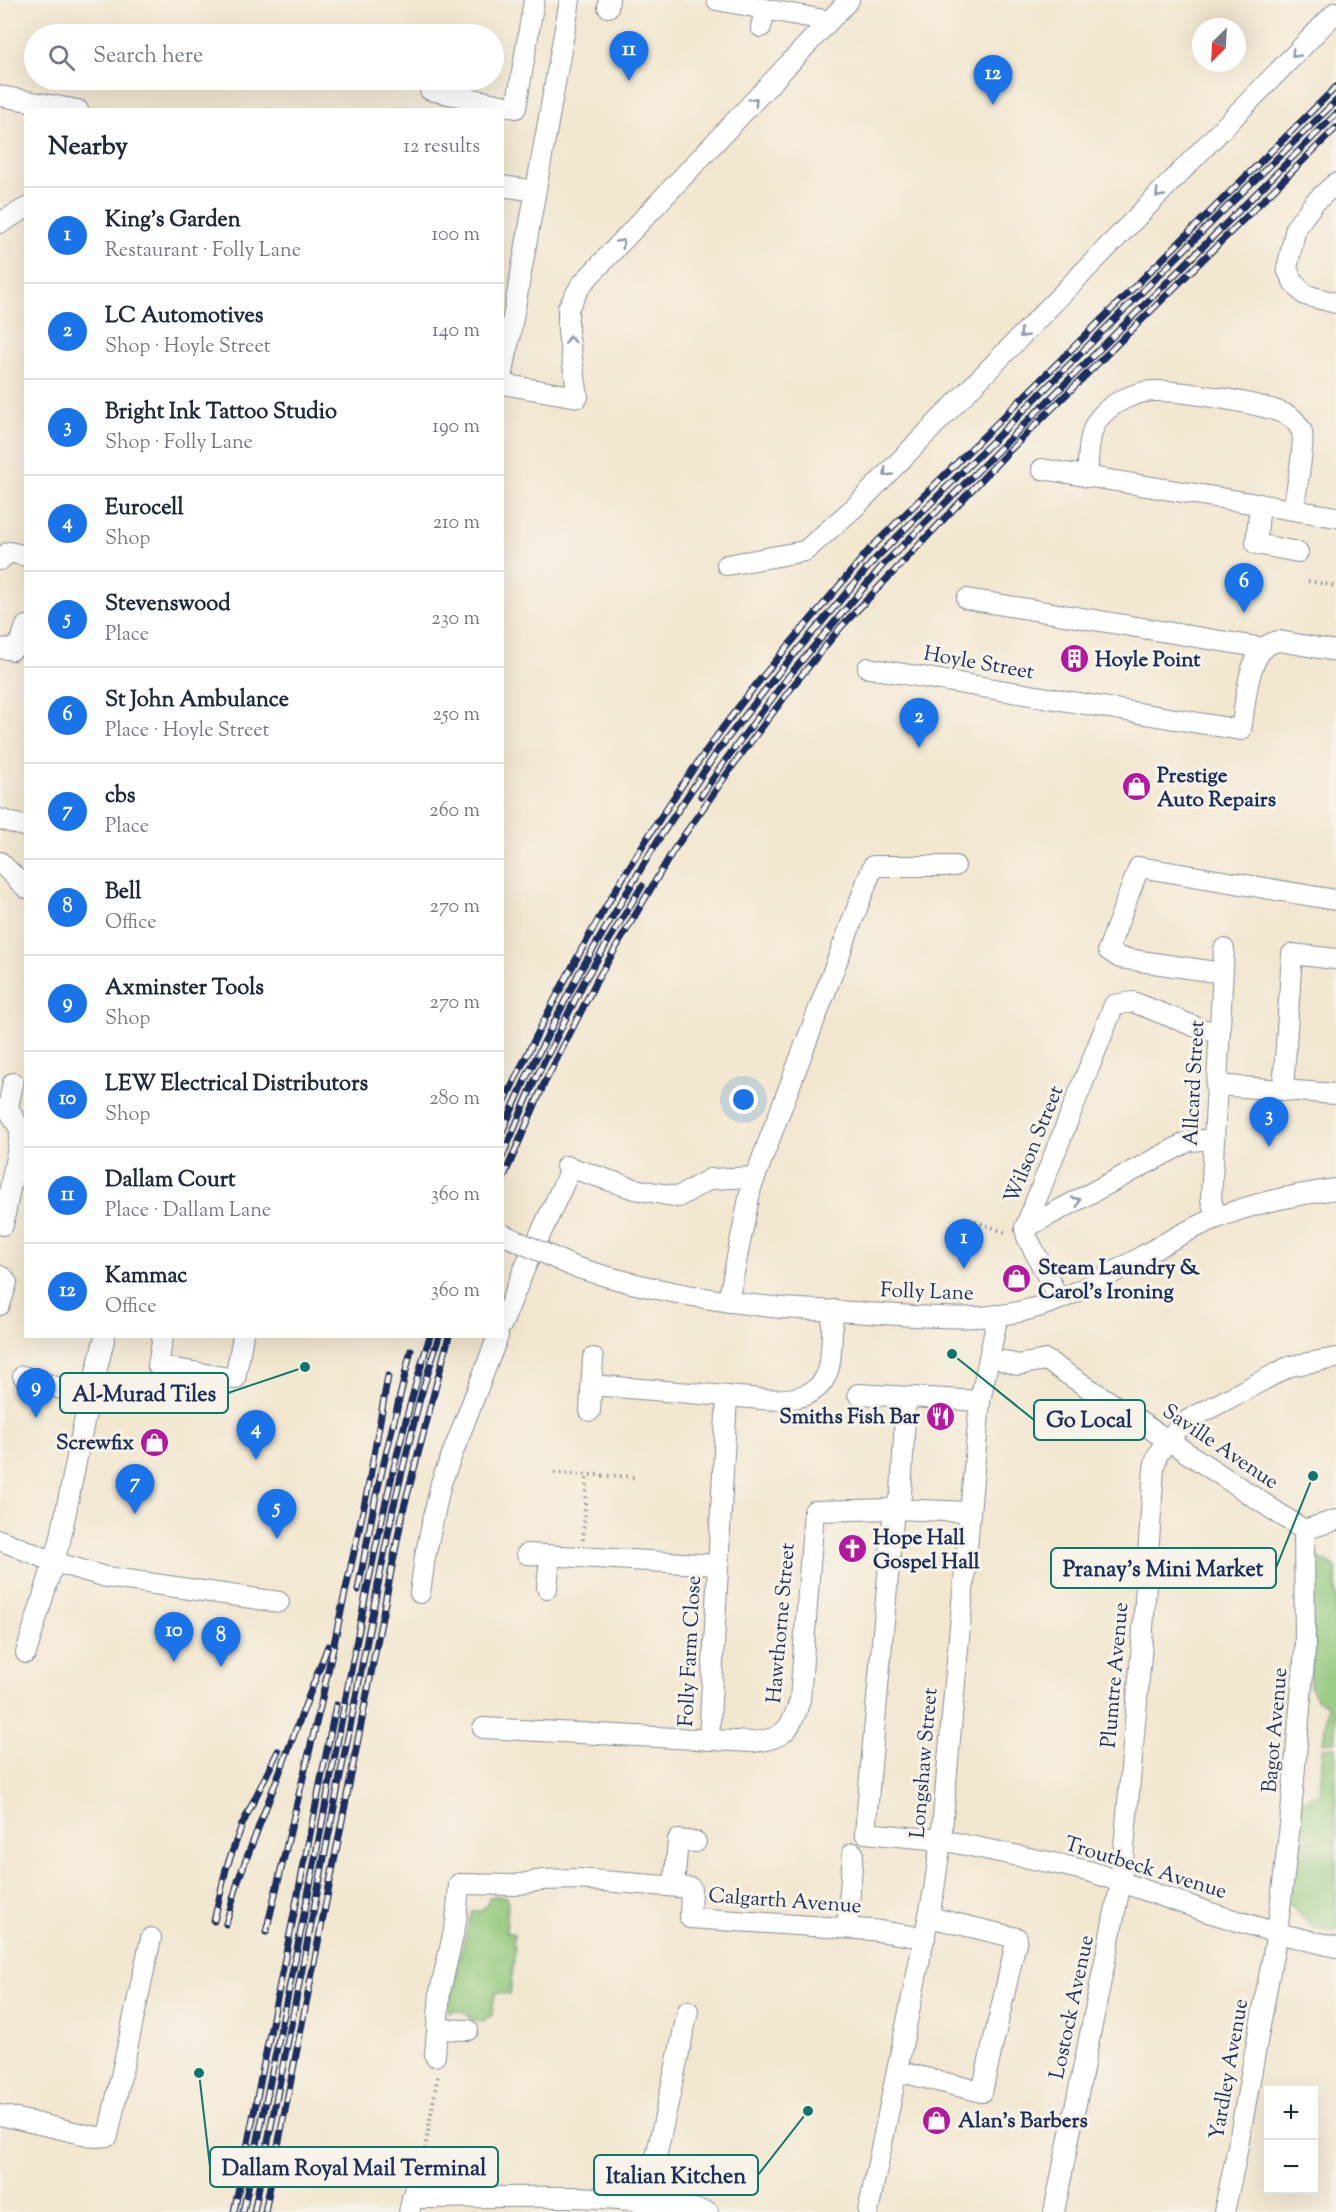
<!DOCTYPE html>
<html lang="en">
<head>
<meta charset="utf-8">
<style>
  :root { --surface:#fff; --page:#f2f2f3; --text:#1f2937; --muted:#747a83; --line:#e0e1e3; --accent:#1a73e8 }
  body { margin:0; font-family:"Sorts Mill Goudy",serif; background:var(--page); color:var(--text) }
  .controls { position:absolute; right:18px; bottom:18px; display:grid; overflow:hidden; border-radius:0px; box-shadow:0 6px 24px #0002 }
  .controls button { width:54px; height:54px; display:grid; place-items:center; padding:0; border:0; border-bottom:2px solid var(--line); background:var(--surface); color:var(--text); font:30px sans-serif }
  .compass { position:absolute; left:1192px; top:18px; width:54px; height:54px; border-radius:50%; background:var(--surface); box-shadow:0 6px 24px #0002; rotate:204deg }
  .you { position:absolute; left:744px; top:1100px; width:21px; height:21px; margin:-15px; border:4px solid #fff; border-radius:50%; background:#1a73e8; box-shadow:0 0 0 9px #1a73e833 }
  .badge { display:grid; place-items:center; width:39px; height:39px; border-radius:50%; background:var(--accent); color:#fff; font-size:20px; font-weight:700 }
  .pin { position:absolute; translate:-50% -50px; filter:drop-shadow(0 2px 3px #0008) }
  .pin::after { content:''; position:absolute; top:32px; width:21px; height:18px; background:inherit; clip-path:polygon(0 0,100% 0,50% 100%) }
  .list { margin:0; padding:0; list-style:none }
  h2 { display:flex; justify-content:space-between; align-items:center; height:78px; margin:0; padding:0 24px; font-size:26px }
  h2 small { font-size:20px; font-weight:400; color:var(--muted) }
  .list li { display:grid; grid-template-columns:39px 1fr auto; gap:18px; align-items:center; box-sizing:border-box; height:96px; padding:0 24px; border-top:2px solid var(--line) }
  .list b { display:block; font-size:22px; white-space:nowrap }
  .list p { margin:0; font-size:20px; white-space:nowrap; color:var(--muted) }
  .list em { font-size:20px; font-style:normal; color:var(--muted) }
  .icon { flex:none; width:33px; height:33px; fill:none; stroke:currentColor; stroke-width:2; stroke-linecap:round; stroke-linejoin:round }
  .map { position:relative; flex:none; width:1336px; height:2212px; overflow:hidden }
  .search { position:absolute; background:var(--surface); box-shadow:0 6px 24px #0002; left:24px; top:24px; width:480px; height:66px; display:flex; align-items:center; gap:15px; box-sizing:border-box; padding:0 21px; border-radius:33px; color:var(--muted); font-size:22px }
  .panel { position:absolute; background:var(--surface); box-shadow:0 6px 24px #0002; left:24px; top:108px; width:480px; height:1230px; border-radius:0px }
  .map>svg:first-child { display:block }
  .green { fill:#91c87b; stroke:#567c6c; stroke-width:1.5 }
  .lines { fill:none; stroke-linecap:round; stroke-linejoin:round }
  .minor-casing { stroke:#868b96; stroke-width:22 }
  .path { stroke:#868b96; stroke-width:4; stroke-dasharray:1.5 4.5; stroke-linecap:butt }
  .minor { stroke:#fff; stroke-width:20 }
  .rail-casing { stroke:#1b2f5e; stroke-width:7 }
  .rail { stroke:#f7f3e8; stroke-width:4.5; stroke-dasharray:14; stroke-linecap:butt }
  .minor-bridge-casing { stroke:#868b96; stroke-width:22; stroke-linecap:butt }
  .minor-bridge { stroke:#fff; stroke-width:20 }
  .oneway { stroke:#8d97ae }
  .labels { text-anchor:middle; stroke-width:6; stroke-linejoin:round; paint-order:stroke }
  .poi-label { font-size:21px; font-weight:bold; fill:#1b2f5e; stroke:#f7f3e8; text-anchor:start }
  .street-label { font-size:21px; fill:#1b2f5e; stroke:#f7f3e8 }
  .leader { fill:none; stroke:#0f766e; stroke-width:2 }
  .callout-dot { fill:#0f766e; stroke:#f7f3e8; stroke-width:2 }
  .callout { fill:#f7f3e8; stroke:#0f766e; stroke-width:2 }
  .callout-label { font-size:22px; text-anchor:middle; font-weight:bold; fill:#1b2f5e }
</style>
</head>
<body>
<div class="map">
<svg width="1336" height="2212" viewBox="0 0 1336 2212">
  <rect width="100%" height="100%" fill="#f7f3e8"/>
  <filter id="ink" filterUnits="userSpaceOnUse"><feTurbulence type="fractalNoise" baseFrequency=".0167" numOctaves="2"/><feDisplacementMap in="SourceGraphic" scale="12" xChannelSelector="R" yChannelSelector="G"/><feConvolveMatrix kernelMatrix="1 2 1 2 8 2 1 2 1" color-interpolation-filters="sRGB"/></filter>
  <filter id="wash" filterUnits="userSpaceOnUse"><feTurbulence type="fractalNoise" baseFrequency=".008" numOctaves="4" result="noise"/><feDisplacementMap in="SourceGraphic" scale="24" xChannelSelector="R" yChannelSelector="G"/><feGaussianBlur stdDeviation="1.35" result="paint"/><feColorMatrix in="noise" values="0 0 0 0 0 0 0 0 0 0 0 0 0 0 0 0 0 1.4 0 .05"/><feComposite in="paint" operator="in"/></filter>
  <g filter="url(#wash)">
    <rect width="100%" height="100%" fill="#f2e7cf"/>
    <!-- green -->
    <g class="green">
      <path d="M1315,1556L1336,1567V1741L1323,1743L1328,1705L1316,1699L1310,1686L1314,1559Z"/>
      <path d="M1336,1747V1931L1312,1927L1288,1902L1301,1804L1311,1795H1320L1323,1748Z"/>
      <path d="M497,1896L506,1897L508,1900L506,1932L514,1934L513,1946L515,1947L510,1994L495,1993L492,2015L482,2021H472C467,2012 459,2008 449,2012L447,2001L450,2000L456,1971L472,1911H481L487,1905L489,1897Z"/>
    </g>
  </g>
  <g filter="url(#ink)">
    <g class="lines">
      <defs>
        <g id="minor">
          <path d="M717,0L829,21"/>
          <path d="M608,7L609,0"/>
          <path d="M761,27L765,10"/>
          <path d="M430,90L516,108L534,0"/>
          <path d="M0,96L78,110"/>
          <path d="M1336,183L1314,203L1296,227L1287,269L1294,283L1305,295L1336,303"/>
          <path d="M502,186L535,191"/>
          <path d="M0,223L26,208"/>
          <path d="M502,379L570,0"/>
          <path d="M502,384L578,397L568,332V308L581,285L849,0"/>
          <path d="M1042,469L1336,517"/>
          <path d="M1087,477C1089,458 1087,430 1101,416C1113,402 1135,392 1153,391C1178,390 1273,404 1292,418C1295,420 1301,429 1302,432C1305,446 1296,493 1293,510"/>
          <path d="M1260,504L1256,544L1298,552"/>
          <path d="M0,560L9,552L26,556"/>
          <path d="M727,565L805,551L856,506L1336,12"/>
          <path d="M967,599L1263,648"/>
          <path d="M0,648L12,650L21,641L26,626"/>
          <path d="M868,668L1241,730C1246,704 1246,645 1279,641L1336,651"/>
          <path d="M0,819L26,827"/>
          <path d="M0,862L26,888"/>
          <path d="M1222,973L1120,958L1108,950L1139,867L1336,900"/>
          <path d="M1216,1085L1336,1094"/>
          <path d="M1283,1090L1292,954L1336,959"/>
          <path d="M566,1166L635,1189L678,1197L710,1179L755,1177"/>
          <path d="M1216,1218L1211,1199L1224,949"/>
          <path d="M3,1225L21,1131L8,1108L13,1083"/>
          <path d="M1025,1228L1189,1141L1214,1139"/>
          <path d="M572,1266C634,1286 698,1299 763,1306C797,1310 832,1310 867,1313C924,1316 983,1324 1038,1307C1093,1290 1141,1254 1192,1229C1238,1206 1286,1196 1336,1189"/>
          <path d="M0,1276L4,1278L7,1283L0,1305"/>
          <path d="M1059,1299L1027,1237L1025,1228L1114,1005L1133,1002L1204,1030L1220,1031"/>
          <path d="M728,1302L751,1188L873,866H955"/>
          <path d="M502,1324L526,1265L571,1168"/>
          <path d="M163,1336L158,1366L235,1379L243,1336"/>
          <path d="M1004,1361L1017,1365L1046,1360L1304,1530"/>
          <path d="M23,1376L74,1393L90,1396"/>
          <path d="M591,1385L727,1396"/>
          <path d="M858,1394L980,1401"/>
          <path d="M906,1397L901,1495L894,1509L865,1833L941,1840L1058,1864L1092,1872L1211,1913L1277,1933L1336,1947"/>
          <path d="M590,1411L593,1358"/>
          <path d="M1304,1530L1336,1520"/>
          <path d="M0,1540L54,1562L106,1577L279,1602"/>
          <path d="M527,1554L718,1565"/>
          <path d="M547,1588L550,1555"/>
          <path d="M420,1593L425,1557L441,1483L498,1336"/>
          <path d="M26,1653L60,1541L84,1422L105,1336"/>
          <path d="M483,1728L753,1742C785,1739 791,1729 800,1700L814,1511L894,1509L970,1512"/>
          <path d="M709,1740L727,1396C763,1398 822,1413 830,1362C832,1345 832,1327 833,1310"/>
          <path d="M674,1886L678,1840L696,1842"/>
          <path d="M847,1928L853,1853"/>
          <path d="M437,2029L468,2030"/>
          <path d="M435,2056L440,1992L456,1922L459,1884L515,1885L542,1880L577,1879L691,1888L690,1918L872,1930L925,1938"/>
          <path d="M897,2071L982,2092L1017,1938L929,1917"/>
          <path d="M0,2115L96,2137L108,2136L151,1938"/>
          <path d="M412,2198C511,2198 611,2190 708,2212"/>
          <path d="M409,2212L419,2170"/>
          <path d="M644,2212L688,2011"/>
          <path d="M868,2212L934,1890L941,1840L980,1401L998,1315"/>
          <path d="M1054,2212L1121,1882L1142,1644L1154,1468L1157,1456L1167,1439L1188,1420L1290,1366L1336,1358"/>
          <path d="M1224,2212L1235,2162L1277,1933L1290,1825L1305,1650L1304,1530"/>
        </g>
      </defs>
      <!-- minor casing -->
      <use href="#minor" class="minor-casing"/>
      <!-- path -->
      <g class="path">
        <path d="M1308,581L1336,586"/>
        <path d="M964,1217L1007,1233"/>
        <path d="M554,1473L634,1477"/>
        <path d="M583,1540L587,1475"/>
        <path d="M424,2155L438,2074"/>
      </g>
      <!-- minor -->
      <use href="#minor" class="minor"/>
      <defs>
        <g id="rail">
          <path d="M701,796L727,758L788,677L883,565L1336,114"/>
          <path d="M502,1107C561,980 629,857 711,744C759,676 816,615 869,550L1336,87"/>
          <path d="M502,1132L527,1076L579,973L658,840L719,749L780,671L876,558L1228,206L1336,101"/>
          <path d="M502,1157L535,1080L586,978L642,886"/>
          <path d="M502,1181L544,1084L597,980L673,851L734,764L796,682L841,627L1007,453L1336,128"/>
          <path d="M358,1590L375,1500L411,1350"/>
          <path d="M214,1921L226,1869L242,1825L278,1751"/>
          <path d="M226,1924L239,1878L328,1646"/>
          <path d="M266,1932L321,1703L368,1488L388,1376"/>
          <path d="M234,2212L336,1705"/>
          <path d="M243,2212C270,2081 298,1949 323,1818C354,1656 381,1494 430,1336"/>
          <path d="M254,2212L393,1509L419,1402L439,1336"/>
          <path d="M265,2212L403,1511L449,1336"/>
        </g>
      </defs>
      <!-- rail casing -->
      <use href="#rail" class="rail-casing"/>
      <!-- rail -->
      <use href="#rail" class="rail"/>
      <defs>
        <path id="minor-bridge" d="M502,1234L572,1266"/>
      </defs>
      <!-- minor-bridge casing -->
      <use href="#minor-bridge" class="minor-bridge-casing"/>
      <!-- minor-bridge -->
      <use href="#minor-bridge" class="minor-bridge"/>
    </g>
    <!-- one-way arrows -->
    <defs><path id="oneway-chevron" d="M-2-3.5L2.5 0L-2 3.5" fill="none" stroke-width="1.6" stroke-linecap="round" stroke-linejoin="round" transform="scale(1.5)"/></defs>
    <g class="oneway">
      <use href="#oneway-chevron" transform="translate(1295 54) rotate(134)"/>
      <use href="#oneway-chevron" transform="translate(754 101) rotate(-47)"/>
      <use href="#oneway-chevron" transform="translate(1159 194) rotate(134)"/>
      <use href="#oneway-chevron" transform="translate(621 243) rotate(-47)"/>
      <use href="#oneway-chevron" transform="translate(1023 334) rotate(134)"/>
      <use href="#oneway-chevron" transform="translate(570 340) rotate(-98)"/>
      <use href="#oneway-chevron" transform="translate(887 473) rotate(134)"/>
      <use href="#oneway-chevron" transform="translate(1077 1201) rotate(-28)"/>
    </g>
  </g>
  <!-- icons -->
  <defs>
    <symbol id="building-disc" viewBox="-11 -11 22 22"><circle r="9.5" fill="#b5179e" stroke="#f7f3e8"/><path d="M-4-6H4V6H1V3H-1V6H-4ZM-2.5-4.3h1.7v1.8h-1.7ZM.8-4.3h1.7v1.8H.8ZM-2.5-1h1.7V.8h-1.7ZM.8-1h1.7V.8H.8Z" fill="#fff"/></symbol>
    <symbol id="shop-disc" viewBox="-11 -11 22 22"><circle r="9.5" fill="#b5179e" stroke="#f7f3e8"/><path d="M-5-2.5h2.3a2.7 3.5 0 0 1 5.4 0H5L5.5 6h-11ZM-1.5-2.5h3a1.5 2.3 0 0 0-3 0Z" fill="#fff"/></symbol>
    <symbol id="restaurant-disc" viewBox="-11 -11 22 22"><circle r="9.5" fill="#b5179e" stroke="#f7f3e8"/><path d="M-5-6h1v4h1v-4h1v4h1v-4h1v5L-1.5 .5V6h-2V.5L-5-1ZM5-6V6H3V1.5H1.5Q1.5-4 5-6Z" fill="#fff"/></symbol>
    <symbol id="church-disc" viewBox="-11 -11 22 22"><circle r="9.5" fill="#b5179e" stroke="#f7f3e8"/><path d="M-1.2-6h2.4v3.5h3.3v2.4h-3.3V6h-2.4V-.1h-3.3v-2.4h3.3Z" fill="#fff"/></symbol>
  </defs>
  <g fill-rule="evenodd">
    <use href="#building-disc" x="1058" y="642" width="33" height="33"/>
    <use href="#shop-disc" x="1120" y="770" width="33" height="33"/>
    <use href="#shop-disc" x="1000" y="1262" width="33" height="33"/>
    <use href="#restaurant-disc" x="924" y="1400" width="33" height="33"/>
    <use href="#shop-disc" x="138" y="1426" width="33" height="33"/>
    <use href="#church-disc" x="836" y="1532" width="33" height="33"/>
    <use href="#shop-disc" x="920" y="2104" width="33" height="33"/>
  </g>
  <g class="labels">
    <!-- poi labels -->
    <g class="poi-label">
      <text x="1095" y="666">Hoyle Point</text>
      <text x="1157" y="782">Prestige<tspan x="1157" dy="24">Auto Repairs</tspan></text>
      <text x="1038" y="1274">Steam Laundry &amp;<tspan x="1038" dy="24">Carol's Ironing</tspan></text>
      <text x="920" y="1423" text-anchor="end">Smiths Fish Bar</text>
      <text x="134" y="1449" text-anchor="end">Screwfix</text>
      <text x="873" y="1544">Hope Hall<tspan x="873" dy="24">Gospel Hall</tspan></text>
      <text x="958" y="2127">Alan's Barbers</text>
    </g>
    <!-- street labels -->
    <g class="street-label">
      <text transform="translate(979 662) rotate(10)" y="7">Hoyle Street</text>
      <text transform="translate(1193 1083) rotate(-87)" y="7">Allcard Street</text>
      <text transform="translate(1033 1144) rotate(-68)" y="7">Wilson Street</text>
      <text transform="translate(927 1291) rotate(2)" y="7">Folly Lane</text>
      <text transform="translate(1221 1446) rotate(34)" y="7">Saville Avenue</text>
      <text transform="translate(780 1623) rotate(-85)" y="7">Hawthorne Street</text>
      <text transform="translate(689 1651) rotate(-87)" y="7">Folly Farm Close</text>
      <text transform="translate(1114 1675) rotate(-85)" y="7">Plumtre Avenue</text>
      <text transform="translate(1274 1730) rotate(-85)" y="7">Bagot Avenue</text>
      <text transform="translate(923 1763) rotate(-85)" y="7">Longshaw Street</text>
      <text transform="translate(1146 1867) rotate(17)" y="7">Troutbeck Avenue</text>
      <text transform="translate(785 1900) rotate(4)" y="7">Calgarth Avenue</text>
      <text transform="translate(1071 2007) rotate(-78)" y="7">Lostock Avenue</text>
      <text transform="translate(1228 2069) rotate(-80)" y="7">Yardley Avenue</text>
    </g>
  </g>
  <!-- callouts -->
  <path class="leader" d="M305 1367L228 1393M952 1354L1034 1420M1313 1476L1276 1568M199 2073L210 2167M808 2111L758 2175"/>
  <g class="callout-dot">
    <circle cx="305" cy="1367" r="6"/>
    <circle cx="952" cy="1354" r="6"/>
    <circle cx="1313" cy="1476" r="6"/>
    <circle cx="199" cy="2073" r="6"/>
    <circle cx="808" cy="2111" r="6"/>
  </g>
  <g class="callout">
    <rect x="60" y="1373" width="168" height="40" rx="6"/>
    <rect x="1034" y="1400" width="111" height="40" rx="6"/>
    <rect x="1051" y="1548" width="225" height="40" rx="6"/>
    <rect x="210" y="2147" width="288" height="40" rx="6"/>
    <rect x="594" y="2155" width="164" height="40" rx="6"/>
  </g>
  <g class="callout-label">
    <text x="144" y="1401">Al-Murad Tiles</text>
    <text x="1089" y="1427">Go Local</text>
    <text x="1163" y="1576">Pranay's Mini Market</text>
    <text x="354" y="2175">Dallam Royal Mail Terminal</text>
    <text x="676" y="2183">Italian Kitchen</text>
  </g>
</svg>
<div class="controls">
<button>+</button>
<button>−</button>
</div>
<svg class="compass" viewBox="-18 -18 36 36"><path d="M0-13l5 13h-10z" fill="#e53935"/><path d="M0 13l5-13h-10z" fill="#747a83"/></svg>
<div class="you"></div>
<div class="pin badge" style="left:964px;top:1269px">1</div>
<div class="pin badge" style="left:919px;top:748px">2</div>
<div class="pin badge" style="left:1269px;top:1147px">3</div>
<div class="pin badge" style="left:256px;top:1460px">4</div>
<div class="pin badge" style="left:277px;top:1539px">5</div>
<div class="pin badge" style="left:1244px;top:613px">6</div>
<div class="pin badge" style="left:135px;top:1514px">7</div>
<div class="pin badge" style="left:221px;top:1667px">8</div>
<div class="pin badge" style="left:36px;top:1418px">9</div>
<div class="pin badge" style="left:174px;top:1662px">10</div>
<div class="pin badge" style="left:629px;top:81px">11</div>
<div class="pin badge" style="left:993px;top:105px">12</div>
<div class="search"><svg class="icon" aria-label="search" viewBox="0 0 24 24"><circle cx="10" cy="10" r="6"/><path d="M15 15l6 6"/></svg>Search here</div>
<section class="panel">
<h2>Nearby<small>12 results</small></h2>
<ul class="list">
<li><span class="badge">1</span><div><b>King's Garden</b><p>Restaurant · Folly Lane</p></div><em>100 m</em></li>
<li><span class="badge">2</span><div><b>LC Automotives</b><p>Shop · Hoyle Street</p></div><em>140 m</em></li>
<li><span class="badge">3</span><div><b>Bright Ink Tattoo Studio</b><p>Shop · Folly Lane</p></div><em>190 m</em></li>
<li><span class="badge">4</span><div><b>Eurocell</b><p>Shop</p></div><em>210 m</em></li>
<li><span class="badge">5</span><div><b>Stevenswood</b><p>Place</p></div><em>230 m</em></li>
<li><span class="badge">6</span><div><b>St John Ambulance</b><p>Place · Hoyle Street</p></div><em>250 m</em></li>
<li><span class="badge">7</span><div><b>cbs</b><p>Place</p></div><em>260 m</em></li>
<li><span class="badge">8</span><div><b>Bell</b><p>Office</p></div><em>270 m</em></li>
<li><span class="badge">9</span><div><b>Axminster Tools</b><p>Shop</p></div><em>270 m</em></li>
<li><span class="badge">10</span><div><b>LEW Electrical Distributors</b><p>Shop</p></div><em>280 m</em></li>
<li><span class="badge">11</span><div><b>Dallam Court</b><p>Place · Dallam Lane</p></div><em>360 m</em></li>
<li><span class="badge">12</span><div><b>Kammac</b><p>Office</p></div><em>360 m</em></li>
</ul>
</section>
</div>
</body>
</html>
